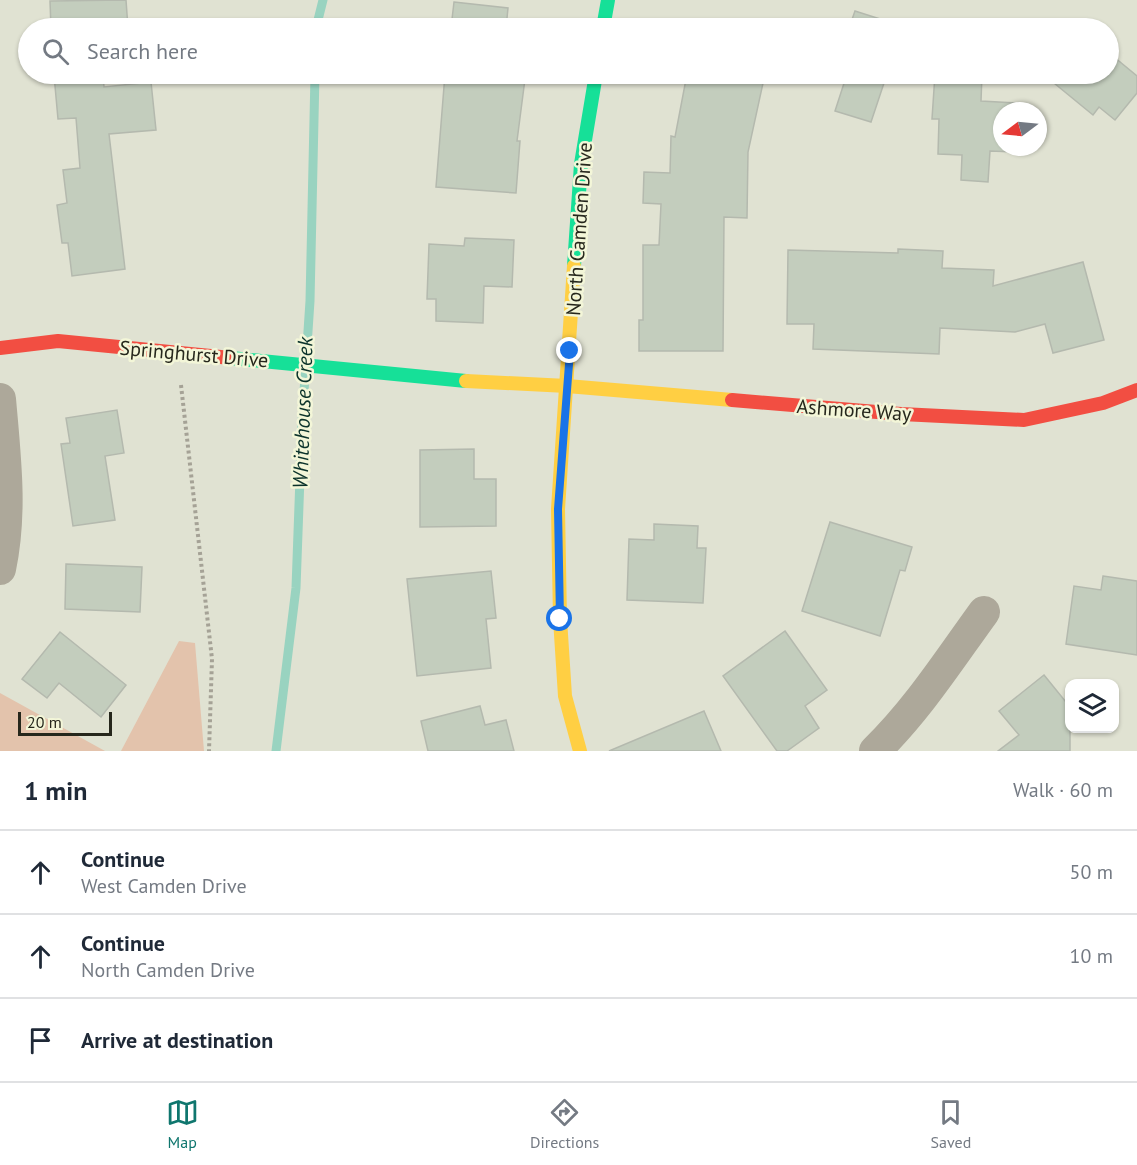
<!DOCTYPE html>
<html lang="en">
<head>
<meta charset="utf-8">
<style>
  :root { --surface:#fff; --page:#f2f2f3; --text:#1f2937; --muted:#747a83; --line:#e0e1e3; --accent:#0f766e }
  body { margin:0; font-family:"PT Sans",sans-serif; background:var(--page); color:var(--text) }
  .controls { position:absolute; right:18px; bottom:18px; display:grid; overflow:hidden; border-radius:12px; box-shadow:0 2px 4px #0004 }
  .controls button { width:54px; height:54px; display:grid; place-items:center; padding:0; border:0; border-bottom:2px solid var(--line); background:var(--surface); color:var(--text); font:30px sans-serif }
  .compass { position:absolute; left:993px; top:102px; width:54px; height:54px; border-radius:50%; background:var(--surface); box-shadow:0 2px 4px #0004; rotate:254deg }
  .scale { position:absolute; left:18px; bottom:15px; width:94px; box-sizing:border-box; padding-left:6px; border:3px solid #26271c; border-top:0; font-size:16px; line-height:21px; white-space:nowrap; color:#26271c; -webkit-text-stroke:4px #f3f6d8; paint-order:stroke }
  .stop { position:absolute; width:18px; height:18px; margin:-14px; border:4px solid #1a73e8; border-radius:50%; background:#fff }
  .stop.end { background:#1a73e8; border-color:#fff; box-shadow:0 2px 6px #0008 }
  .list { margin:0; padding:0; list-style:none }
  h2 { display:flex; justify-content:space-between; align-items:center; height:78px; margin:0; padding:0 24px; font-size:26px }
  h2 small { font-size:20px; font-weight:400; color:var(--muted) }
  .list li { display:grid; grid-template-columns:39px 1fr auto; gap:18px; align-items:center; box-sizing:border-box; height:84px; padding:0 24px; border-top:2px solid var(--line) }
  .list b { display:block; font-size:22px; white-space:nowrap }
  .list p { margin:0; font-size:20px; white-space:nowrap; color:var(--muted) }
  .list em { font-size:20px; font-style:normal; color:var(--muted) }
  .icon { flex:none; width:33px; height:33px; fill:none; stroke:currentColor; stroke-width:2; stroke-linecap:round; stroke-linejoin:round }
  .map { position:relative; flex:none; width:1137px; height:751px; overflow:hidden }
  .search { position:absolute; background:var(--surface); box-shadow:0 2px 4px #0004; left:18px; right:18px; top:18px; height:66px; display:flex; align-items:center; gap:15px; box-sizing:border-box; padding:0 21px; border-radius:33px; color:var(--muted); font-size:22px }
  .sheet { height:330px; background:var(--surface) }
  nav { display:flex; justify-content:space-around; align-items:center; box-sizing:border-box; height:84px; border-top:2px solid var(--line); background:var(--surface); font-size:16px; color:var(--muted) }
  nav a { display:grid; justify-items:center; gap:3px }
  nav .on { color:var(--accent) }
  .map>svg:first-child { display:block }
  .green { fill:#e3c3ac }
  .lines { fill:none; stroke-linecap:round; stroke-linejoin:round }
  .stream { stroke:#99d3c0; stroke-width:9 }
  .building { fill:#c3cdbd; stroke:#b4b9ae; stroke-width:1.5 }
  .path { stroke:#a5a296; stroke-width:4; stroke-dasharray:3 3; stroke-linecap:butt }
  .street { stroke:#ada89a; stroke-width:32 }
  .fast { stroke:#16e098; stroke-width:14 }
  .slow { stroke:#ffcf43; stroke-width:14 }
  .jam { stroke:#f24e42; stroke-width:14 }
  .route { stroke:#1a73e8; stroke-width:8 }
  .labels { text-anchor:middle; stroke-width:5; stroke-linejoin:round; paint-order:stroke }
  .street-label { font-size:20px; fill:#26271c; stroke:#f3f6d8 }
  .water-label { font-size:21px; font-style:italic; fill:#0b332b; stroke:#f3f6d8 }
</style>
</head>
<body>
<div class="map">
<svg width="1137" height="751" viewBox="0 0 1137 751">
  <rect width="100%" height="100%" fill="#e0e2d2"/>
  <!-- green -->
  <g class="green">
    <path d="M179,641L195,643L204,751H121Z"/>
    <path d="M0,693L105,751H0Z"/>
  </g>
  <g class="lines">
    <!-- stream -->
    <g class="stream">
      <path d="M316,28L323,0"/>
      <path d="M276,751L296,588L302,422L310,301L315,74"/>
    </g>
  </g>
  <!-- building -->
  <g class="building">
    <path d="M126,0L128,28H51L50,1Z"/>
    <path d="M454,2L508,8L506,28H451Z"/>
    <path d="M855,11L902,26L901,28H849Z"/>
    <path d="M1108,52L1137,76V93L1115,120L1099,107L1093,115L1043,74H1108Z"/>
    <path d="M71,74H103L104,87L151,82L156,130L109,134L125,269L72,276L68,243H62L57,205L67,203L63,170L80,168L76,118L58,119L54,75Z"/>
    <path d="M445,74H500V76L525,79L517,141H520L516,193L436,187Z"/>
    <path d="M687,74H765L748,152L747,218L724,217L723,351H639V320H643V245H659L661,204L643,203L644,172L670,173L671,136L675,137Z"/>
    <path d="M847,74H887L871,122L835,111Z"/>
    <path d="M935,74H982L981,101L1016,103L1015,111H1002V147H1014V152L990,151L988,182L961,180L962,155L938,154L939,119H932Z"/>
    <path d="M465,238L514,240L512,287L484,286L483,323L436,321V299H427L429,244L464,246Z"/>
    <path d="M898,249L943,251L942,268L994,270L993,286L1083,262L1104,340L1053,353L1045,324L1015,332L940,328L939,354L813,349L814,324H787L788,250L898,253Z"/>
    <path d="M117,410L124,453L105,456L115,520L73,526L61,444L70,443L66,418Z"/>
    <path d="M474,449V479H496V526L420,527V450Z"/>
    <path d="M830,522L912,547L905,571L900,570L880,636L802,611Z"/>
    <path d="M654,524L698,526L697,548H706L703,603L627,600L629,539L654,540Z"/>
    <path d="M66,564L142,567L140,612L65,609Z"/>
    <path d="M491,571L496,618L486,619L491,668L417,676L407,579Z"/>
    <path d="M1103,576L1137,581V655L1066,644L1074,586L1101,590Z"/>
    <path d="M785,631L827,690L805,706L819,728L787,751H777L723,676Z"/>
    <path d="M60,632L126,685L101,717L59,683L47,698L22,679Z"/>
    <path d="M1044,675L1070,707V751H998L1019,735L999,711Z"/>
    <path d="M480,706L485,725L506,720L514,751H428L421,721Z"/>
    <path d="M704,711L721,751H609Z"/>
  </g>
  <g class="lines">
    <!-- path -->
    <path class="path" d="M181,385L212,659L209,751"/>
    <!-- street -->
    <g class="street">
      <path d="M0,399C5,457 12,512 0,569"/>
      <path d="M875,751C918,709 949,660 984,612"/>
    </g>
    <!-- fast -->
    <g class="fast">
      <path d="M603,28L608,0"/>
      <path d="M574,266L581,164L596,74"/>
      <path d="M231,358L466,381"/>
    </g>
    <!-- slow -->
    <g class="slow">
      <path d="M574,266L558,509L560,619L565,696L580,751"/>
      <path d="M466,381L567,386L732,400"/>
    </g>
    <!-- jam -->
    <g class="jam">
      <path d="M0,348L58,341L231,358"/>
      <path d="M732,400L901,414L1024,420L1103,403L1137,390"/>
    </g>
  </g>
  <g class="lines">
    <!-- route -->
    <path class="route" d="M560,619L558,509L570,351"/>
  </g>
  <g class="labels">
    <!-- street labels -->
    <g class="street-label">
      <text transform="translate(579 229) rotate(-86)" y="7">North Camden Drive</text>
      <text transform="translate(194 354) rotate(5)" y="7">Springhurst Drive</text>
      <text transform="translate(854 410) rotate(4)" y="7">Ashmore Way</text>
    </g>
    <!-- water labels -->
    <g class="water-label">
      <text transform="translate(303 413) rotate(-88)" y="7">Whitehouse Creek</text>
    </g>
  </g>
</svg>
<div class="controls">
<button><svg class="icon" aria-label="layers" viewBox="0 0 24 24"><path d="M12 4l9 5-9 5-9-5zM3 14l9 5 9-5"/></svg></button>
</div>
<svg class="compass" viewBox="-18 -18 36 36"><path d="M0-13l5 13h-10z" fill="#e53935"/><path d="M0 13l5-13h-10z" fill="#747a83"/></svg>
<div class="scale">20 m</div>
<div class="stop" style="left:560px;top:619px"></div>
<div class="stop end" style="left:570px;top:351px"></div>
<div class="search"><svg class="icon" aria-label="search" viewBox="0 0 24 24"><circle cx="10" cy="10" r="6"/><path d="M15 15l6 6"/></svg>Search here</div>
</div>
<section class="sheet">
<h2>1 min<small>Walk · 60 m</small></h2>
<ul class="list">
<li><svg class="icon" aria-label="ahead" viewBox="0 0 24 24"><path d="M12 20V5M6 11l6-6 6 6"/></svg><div><b>Continue</b><p>West Camden Drive</p></div><em>50 m</em></li>
<li><svg class="icon" aria-label="ahead" viewBox="0 0 24 24"><path d="M12 20V5M6 11l6-6 6 6"/></svg><div><b>Continue</b><p>North Camden Drive</p></div><em>10 m</em></li>
<li><svg class="icon" aria-label="arrive" viewBox="0 0 24 24"><path d="M6 21V4h12l-3 4 3 4H6"/></svg><div><b>Arrive at destination</b></div></li>
</ul>
</section>
<nav>
<a class="on"><svg class="icon" aria-label="map" viewBox="0 0 24 24"><path d="M3 6l6-2 6 2 6-2v14l-6 2-6-2-6 2zM9 4v14M15 6v14"/></svg>Map</a>
<a><svg class="icon" aria-label="directions" viewBox="0 0 24 24"><path d="M12 3l9 9-9 9-9-9zM9 14v-3h6M13 9l2 2-2 2"/></svg>Directions</a>
<a><svg class="icon" aria-label="saved" viewBox="0 0 24 24"><path d="M7 4h10v16l-5-4-5 4z"/></svg>Saved</a>
</nav>
</body>
</html>
